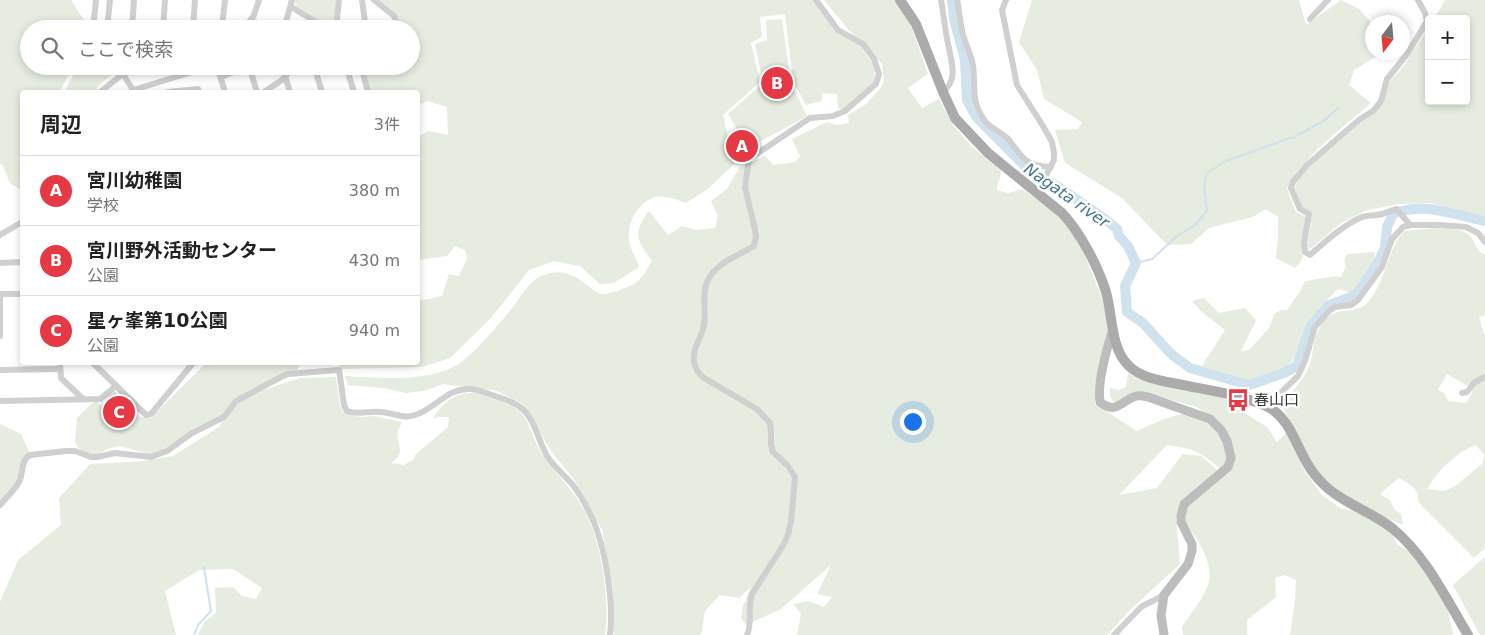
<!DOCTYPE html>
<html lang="ja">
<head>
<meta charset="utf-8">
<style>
  :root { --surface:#fff; --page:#f2f2f2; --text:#222; --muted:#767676; --line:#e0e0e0; --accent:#e63946 }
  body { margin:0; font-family:"DejaVu Sans","Noto Sans JP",sans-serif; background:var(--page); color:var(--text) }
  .controls { position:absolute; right:15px; top:15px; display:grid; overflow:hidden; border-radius:5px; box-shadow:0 2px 8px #0003 }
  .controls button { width:45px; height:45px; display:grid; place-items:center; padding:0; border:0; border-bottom:1px solid var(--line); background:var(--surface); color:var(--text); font:25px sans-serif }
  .compass { position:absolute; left:1365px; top:15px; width:45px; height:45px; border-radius:50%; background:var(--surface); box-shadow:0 2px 8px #0003; rotate:196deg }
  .you { position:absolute; left:912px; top:421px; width:18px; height:18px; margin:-12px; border:4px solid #fff; border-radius:50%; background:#1a73e8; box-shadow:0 0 0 8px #1a73e833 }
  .badge { display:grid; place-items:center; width:32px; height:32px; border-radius:50%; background:var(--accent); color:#fff; font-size:16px; font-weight:700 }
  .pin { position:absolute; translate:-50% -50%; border:2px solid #fff; box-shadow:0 1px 5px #0006 }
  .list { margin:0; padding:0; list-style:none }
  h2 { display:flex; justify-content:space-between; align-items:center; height:65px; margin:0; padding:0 20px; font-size:21px }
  h2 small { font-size:16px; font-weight:400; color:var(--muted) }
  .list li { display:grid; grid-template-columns:32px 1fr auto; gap:15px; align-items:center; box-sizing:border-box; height:70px; padding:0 20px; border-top:1px solid var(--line) }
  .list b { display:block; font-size:19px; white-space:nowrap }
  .list p { margin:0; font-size:16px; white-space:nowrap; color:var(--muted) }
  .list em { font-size:16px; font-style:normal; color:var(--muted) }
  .icon { flex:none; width:28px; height:28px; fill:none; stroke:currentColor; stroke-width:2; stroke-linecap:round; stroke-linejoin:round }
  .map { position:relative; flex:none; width:1485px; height:635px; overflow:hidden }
  .search { position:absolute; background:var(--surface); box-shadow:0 2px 8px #0003; left:20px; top:20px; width:400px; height:55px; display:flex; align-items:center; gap:12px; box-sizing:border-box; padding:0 18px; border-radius:28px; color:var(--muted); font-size:19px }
  .panel { position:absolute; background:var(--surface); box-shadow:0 2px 8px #0003; left:20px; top:90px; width:400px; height:275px; border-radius:5px }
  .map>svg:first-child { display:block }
  .green { fill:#e6ecdf; fill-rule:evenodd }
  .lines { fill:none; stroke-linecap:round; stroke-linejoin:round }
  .stream { stroke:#cfe2ee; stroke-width:2 }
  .river { stroke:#cfe2ee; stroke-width:10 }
  .street { stroke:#d0d0d0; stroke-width:6 }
  .secondary { stroke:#bdbdbd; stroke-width:9 }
  .primary { stroke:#ababab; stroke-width:10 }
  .labels { text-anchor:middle; stroke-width:5; stroke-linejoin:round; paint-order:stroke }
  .poi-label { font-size:15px; fill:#333; stroke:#fff; text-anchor:start }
  .water-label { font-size:16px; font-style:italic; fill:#3f7597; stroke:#fff }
</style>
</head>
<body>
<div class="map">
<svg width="1485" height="635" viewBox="0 0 1485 635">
  <rect width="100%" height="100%" fill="#fff"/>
  <!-- green -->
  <g class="green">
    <path d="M0,0H71L90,29H29V66H72L60,92H22L21,190L10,183L2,164H0Z"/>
    <path d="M295,0H336L334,27L332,28L295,7Z"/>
    <path d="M377,0H813L837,31L858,42L874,66L875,83L843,110L838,108L837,94L822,93V101L806,105L793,81L785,14L760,17L762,37L751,43L760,82L723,115L734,164L708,189L686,203C678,200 664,195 655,197C636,203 625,226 630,245C632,253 637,259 639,267L614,283L600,284L580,266L554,261L529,270L491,318L450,358L422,367L341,369L338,363L418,362V299L423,300L442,296L449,274L459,276L467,259L465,250L455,246L447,256L418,260V136L429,131L448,135L447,107L427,101L418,105V92H371L363,66H411V29H401Z"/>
    <path d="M824,0H894L907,15L928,74L908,88L922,108L939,99L953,125L972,147L1001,171C1001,179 997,182 997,190L1008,193L1023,189L1057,215L1066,225L1081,246L1102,298L1109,328L1095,394V404L1137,431C1148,426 1177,412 1189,414C1203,416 1225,437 1227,451C1229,458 1225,463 1221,469C1199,451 1195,449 1167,445L1119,495L1157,488L1183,454L1201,456L1217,470L1180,501L1176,519L1180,564L1130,610L1107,635H797L801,614L793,604L808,601L824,607L832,597L817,594L831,565L781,609L746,625L741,618L743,606L751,587L739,598L720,595L705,611L701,635H614L613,588L602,530L573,478L551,451L523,404L497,391L443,384L424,391L406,393L383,388L348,385L345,376C379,378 431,383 460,363C476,352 497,326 510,311C520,299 528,281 543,275C565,268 574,275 591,288C594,290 598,293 601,294C607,296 635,285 639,280C644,275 648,268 652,261C637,241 632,233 649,211L668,235L682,226L696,230L715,228L718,216L711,201L727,189L739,168L765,156L774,165L795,162L800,156L792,139L827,122L836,125L849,123L848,115L866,104L880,89L884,81L882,64L848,29Z"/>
    <path d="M1032,0H1299L1306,25L1341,0L1359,9L1372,24V52L1382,53L1354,70L1349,85L1371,103C1347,124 1299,160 1287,189L1296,212L1306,217L1302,245L1303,256L1300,263L1295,268L1276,258L1278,238V217L1266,209L1253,217L1209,228L1191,244L1167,245L1122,198L1065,163L1055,130L1078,129L1082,122L1044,99L1037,70L1019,42Z"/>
    <path d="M1445,0H1485V216L1431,203L1399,204L1367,210L1341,223L1310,249L1307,245L1311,224V214L1302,208L1295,190L1296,184L1309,167L1361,122L1373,114L1390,81L1403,67L1429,27V101H1466V19H1434Z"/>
    <path d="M782,19L791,83L807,116L748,148L728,114L763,83L755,44L767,40L766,20Z"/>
    <path d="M76,66H108L116,72L102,82L94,92H64L72,78Z"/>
    <path d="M1436,228C1446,229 1463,228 1470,236C1477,245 1474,248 1485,255V315L1479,317L1485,337V375L1469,387L1447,374L1438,390L1444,393L1448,401L1466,403L1470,397L1475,384L1485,379V548L1474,558L1418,502C1420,488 1409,484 1399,478L1380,494L1390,500L1395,510L1401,514L1403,525C1371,512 1330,493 1311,463C1300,444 1292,423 1281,404C1292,392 1304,380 1310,364C1314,351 1313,338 1320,327C1335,301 1354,318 1368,302C1386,281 1387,250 1404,231ZM1476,445L1484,455L1483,463L1454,487L1444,491L1427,489C1438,470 1455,453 1476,445Z"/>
    <path d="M1375,252C1374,268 1362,281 1352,293L1338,289L1323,304L1307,327L1298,353L1287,368L1248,380L1202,366L1225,330L1202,312L1192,301L1204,298L1219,313L1245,308L1256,320L1241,351L1249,350L1270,327L1274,314L1281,310H1287L1299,293L1305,281C1317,280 1330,275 1341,277L1346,266L1344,261L1347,254Z"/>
    <path d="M206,363H301L296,372L286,373L235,398L223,415L196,427L158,453L148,454L120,446L107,449L99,454L91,455L80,450L75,442L77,418L91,404L97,401L101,406L114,391L140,417L151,418Z"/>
    <path d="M1128,373L1138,379L1155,383L1221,397L1231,402L1251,417L1267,427L1277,442L1287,432L1304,470L1322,495L1340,508L1363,513L1391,532L1398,545L1416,555L1448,610L1453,635H1290L1295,601L1296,580L1284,575L1275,578L1276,597L1247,620V635H1183L1182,627C1190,615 1206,595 1209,581C1212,570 1205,553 1200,544C1194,531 1181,527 1186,510C1189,499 1224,470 1234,460L1213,418L1197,407L1150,394L1119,403L1113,401L1110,396V388L1119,390L1126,387Z"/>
    <path d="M336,377L340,406L346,414L361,417L374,416L402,422C401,425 399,427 398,430C395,444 408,451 391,463L404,465L414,459L415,455L448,427L449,417H438L433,419C440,405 454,393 471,393C478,392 487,397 493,399C500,401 508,403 514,407C529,417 531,434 539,449C554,474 577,492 589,520C602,550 610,602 605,635H198L204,622L216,613L215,588L233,587L242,596L256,599L262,588L233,569L199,570L165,591L176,635H0V602L18,560L61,525L59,498L90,464L143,461L173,456L219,427L233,405L248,395L300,378Z"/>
    <path d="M0,424L21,434L30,454L19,484L0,507Z"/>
    <path d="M1485,557V635H1480L1453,585Z"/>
  </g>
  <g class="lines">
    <!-- stream -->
    <g class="stream">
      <path d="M1136,263L1152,259L1177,236L1195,225L1207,211L1204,186L1207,173L1226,161L1296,136L1325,120L1338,108"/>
      <path d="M194,635L198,625L211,611L204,568L205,567"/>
    </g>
    <!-- river -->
    <path class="river" d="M952,0L954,19L965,60L967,100L977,118L1031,172L1060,188L1105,219L1117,229L1119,236L1128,246L1136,263L1125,286L1127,312L1143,323L1171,354L1190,368L1249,385L1284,373L1297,366L1311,325L1329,305L1351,297L1359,291L1376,266L1385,248L1387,227L1393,214C1424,201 1454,215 1485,221"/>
    <!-- street -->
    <g class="street">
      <path d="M362,0L366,29"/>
      <path d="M374,0L394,16L399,29"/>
      <path d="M941,0C944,16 945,32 949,48C952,65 958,79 943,92"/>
      <path d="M957,0C960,13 960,28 965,41C968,50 972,57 973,66C976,88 970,100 985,121C991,129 1002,132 1009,140C1023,158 1025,166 1051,167"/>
      <path d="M1006,0L1002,10L1017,85L1043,126L1052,142L1054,153V160L1037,193"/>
      <path d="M291,7L328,29"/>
      <path d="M1310,19L1328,0"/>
      <path d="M251,20L266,29"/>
      <path d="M93,29L96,0"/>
      <path d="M107,29L110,0"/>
      <path d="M132,29L134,0"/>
      <path d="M163,29L165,0"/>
      <path d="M193,29L195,0"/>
      <path d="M211,29L222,26L225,0"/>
      <path d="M244,29L254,15L259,0"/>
      <path d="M284,29L292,0"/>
      <path d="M336,29L339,0"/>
      <path d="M383,29L393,28"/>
      <path d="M217,66L225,92"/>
      <path d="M249,66L257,92"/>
      <path d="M314,66L322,92"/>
      <path d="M346,66L354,92"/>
      <path d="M361,66L368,92"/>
      <path d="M123,74L133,90L212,66"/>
      <path d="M285,76L290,92"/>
      <path d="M221,77L249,66"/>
      <path d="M100,92L123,74L143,66"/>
      <path d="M168,92L198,89L199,92"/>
      <path d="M264,92L282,80L294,66"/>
      <path d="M1410,225L1397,209C1391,210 1387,213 1382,214C1375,216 1368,215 1362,217C1343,225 1325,242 1310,255L1305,252L1304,243L1309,214L1300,209L1291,188L1293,182L1307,165L1360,119L1373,111L1381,101L1387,79L1408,53L1427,21L1425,13L1418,0"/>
      <path d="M0,235L22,222"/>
      <path d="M0,263L22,262"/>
      <path d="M0,294H22"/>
      <path d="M0,336V294"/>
      <path d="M60,362L61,378L83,399"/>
      <path d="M92,362L146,415L151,414L194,362"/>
      <path d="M0,370L60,369"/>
      <path d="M1462,393L1467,392L1475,382L1485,377"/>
      <path d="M0,401L100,399L116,386"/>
      <path d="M1267,406L1298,376L1305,361L1315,327L1329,311L1335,307L1351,305L1358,300L1382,267L1392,239L1403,227L1410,225H1440L1466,227L1478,233L1485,242"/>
      <path d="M0,505C6,498 16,489 20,480C23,472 21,460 30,455L66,451H75L91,457H97L115,453L151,457L167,451L192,433L224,417L236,401L281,377L288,374L339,370L344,405L347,411C358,415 368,411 380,412C398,413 405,422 424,411C439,403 451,388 470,389C478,389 488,394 495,396C504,399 513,401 520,407C536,419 538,443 549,459C556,468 565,476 572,484C578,492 584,501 588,510C605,540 614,601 610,635"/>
      <path d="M747,635C753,622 747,608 752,594L784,544L788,534L791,522L795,477L788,466L773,452L771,445V432L770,423L757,409L704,378C699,374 695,369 694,362C692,350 700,340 703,329C708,313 700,296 708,280C716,263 739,255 754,246L756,237L755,230L745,187L749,159L810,118L833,116L845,111L876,84L879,74L874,59L863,44L838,30L816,0"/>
      <path d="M1114,635L1141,607L1164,595"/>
    </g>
    <!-- secondary -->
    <path class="secondary" d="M1113,329C1107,348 1097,383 1100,402C1116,415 1121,401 1136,396C1140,395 1144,396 1148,397L1210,419L1221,430L1227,441L1231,458L1228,467L1184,504L1181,516V522L1192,544V551L1188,564L1164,595L1161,615L1164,635"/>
    <!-- primary -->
    <path class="primary" d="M900,0L916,24L943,92L955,118L988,153L1062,213C1080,232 1098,266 1106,292C1113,316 1110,348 1129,366C1141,378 1162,381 1178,384C1207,390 1239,394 1266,406C1293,418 1297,454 1315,475C1336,502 1366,508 1392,528C1427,557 1445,597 1468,635"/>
  </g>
  <!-- icons -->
  <defs>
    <symbol id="bus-bare" viewBox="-9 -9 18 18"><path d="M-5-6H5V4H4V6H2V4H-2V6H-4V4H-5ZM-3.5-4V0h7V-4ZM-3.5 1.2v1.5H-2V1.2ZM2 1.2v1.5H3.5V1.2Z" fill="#e63946" stroke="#fff" stroke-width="2.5" paint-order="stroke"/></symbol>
  </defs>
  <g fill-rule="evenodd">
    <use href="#bus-bare" x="1222" y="384" width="32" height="32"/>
  </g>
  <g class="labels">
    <!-- poi labels -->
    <g class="poi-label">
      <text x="1254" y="405">春山口</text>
    </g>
    <!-- water labels -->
    <g class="water-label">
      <text transform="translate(1067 195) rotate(35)" y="6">Nagata river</text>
    </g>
  </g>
</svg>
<div class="controls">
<button>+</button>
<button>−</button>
</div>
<svg class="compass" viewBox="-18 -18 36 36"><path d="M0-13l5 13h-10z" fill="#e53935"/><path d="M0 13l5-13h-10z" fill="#767676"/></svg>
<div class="you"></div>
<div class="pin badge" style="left:742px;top:146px">A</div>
<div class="pin badge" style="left:777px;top:83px">B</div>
<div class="pin badge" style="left:119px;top:412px">C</div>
<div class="search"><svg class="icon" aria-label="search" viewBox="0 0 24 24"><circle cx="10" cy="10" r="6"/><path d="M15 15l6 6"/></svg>ここで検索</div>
<section class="panel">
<h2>周辺<small>3件</small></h2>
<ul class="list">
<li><span class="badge">A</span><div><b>宮川幼稚園</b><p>学校</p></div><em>380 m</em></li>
<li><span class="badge">B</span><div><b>宮川野外活動センター</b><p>公園</p></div><em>430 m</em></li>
<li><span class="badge">C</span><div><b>星ヶ峯第10公園</b><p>公園</p></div><em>940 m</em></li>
</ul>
</section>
</div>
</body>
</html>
